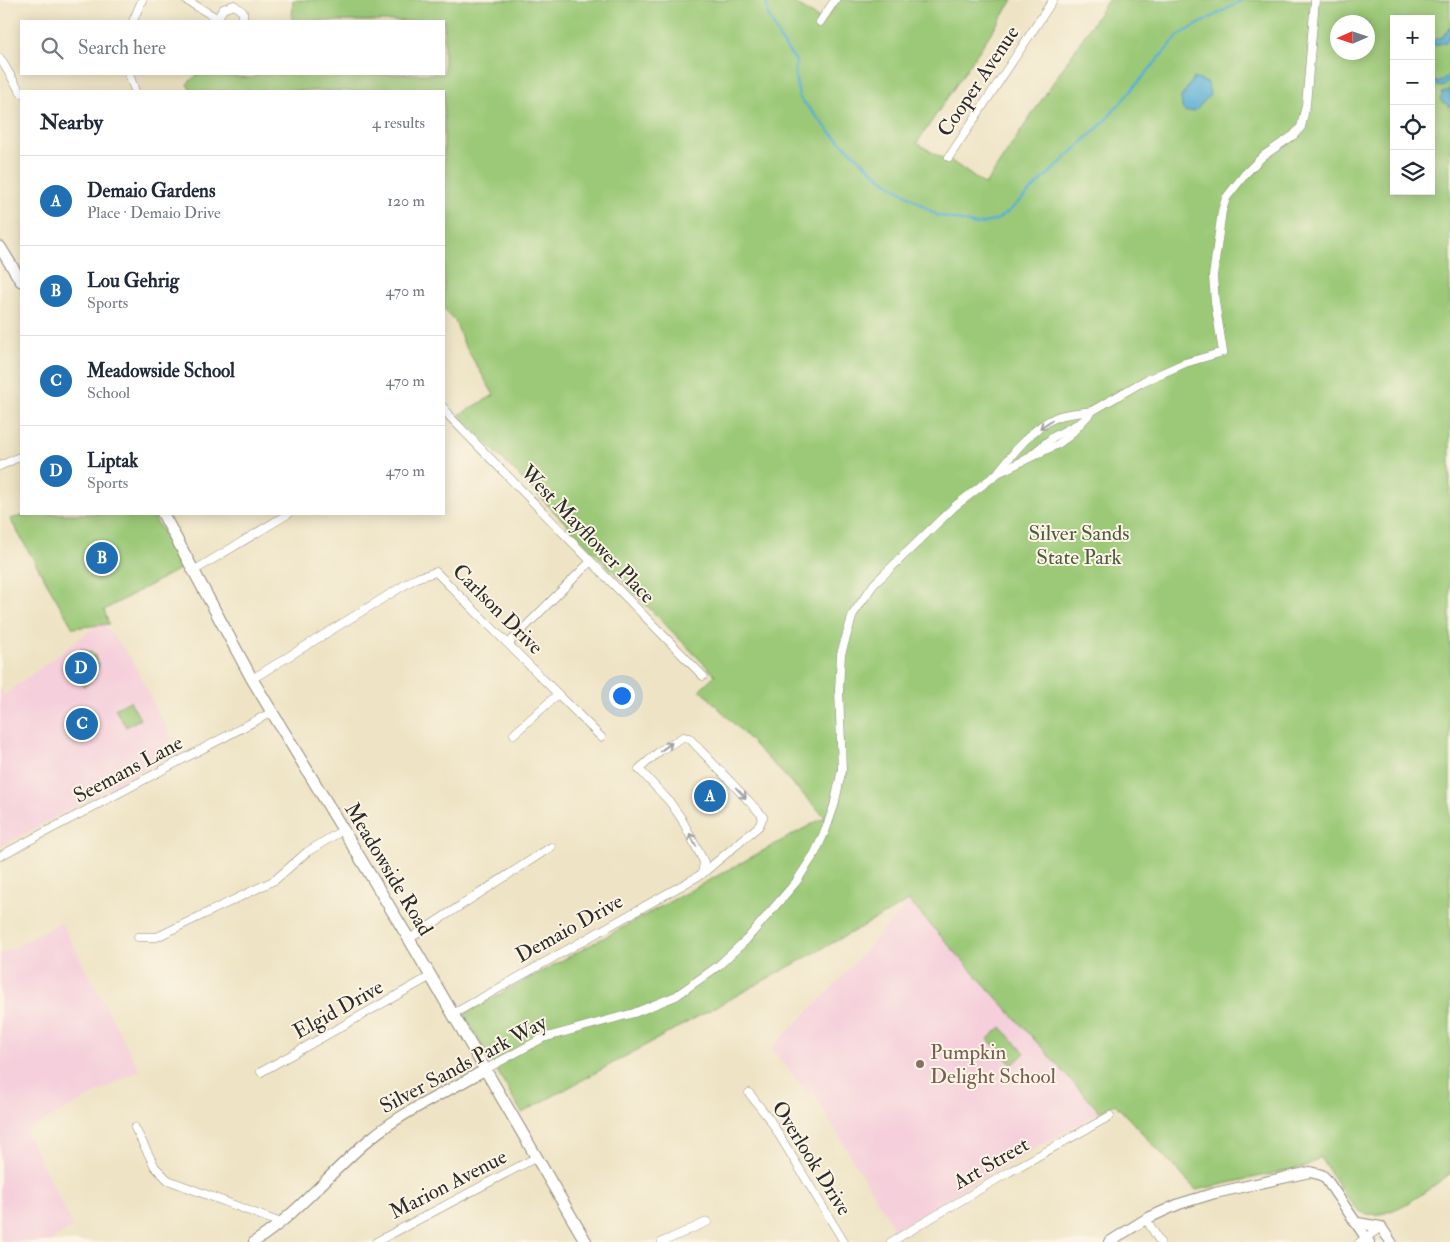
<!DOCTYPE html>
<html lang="en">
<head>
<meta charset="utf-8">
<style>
  :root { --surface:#fff; --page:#f2f2f3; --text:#1f2937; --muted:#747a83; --line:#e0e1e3; --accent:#1f6fb2 }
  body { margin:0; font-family:"IM FELL Double Pica",serif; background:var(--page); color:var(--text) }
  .controls { position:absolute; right:15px; top:15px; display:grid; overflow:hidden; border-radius:0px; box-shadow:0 2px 12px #0003 }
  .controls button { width:45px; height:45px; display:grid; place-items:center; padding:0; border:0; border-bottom:1px solid var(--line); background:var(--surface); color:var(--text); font:25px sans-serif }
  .compass { position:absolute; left:1330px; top:15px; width:45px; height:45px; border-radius:50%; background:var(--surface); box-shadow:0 2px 12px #0003; rotate:267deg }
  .you { position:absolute; left:621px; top:695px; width:18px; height:18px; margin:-12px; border:4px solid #fff; border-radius:50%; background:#1a73e8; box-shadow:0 0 0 8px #1a73e833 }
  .badge { display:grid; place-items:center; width:32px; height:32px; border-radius:50%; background:var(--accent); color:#fff; font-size:16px; font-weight:700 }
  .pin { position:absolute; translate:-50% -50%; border:2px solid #fff; box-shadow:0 1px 5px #0006 }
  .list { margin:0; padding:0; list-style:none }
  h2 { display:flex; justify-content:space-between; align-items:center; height:65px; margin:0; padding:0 20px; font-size:21px }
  h2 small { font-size:16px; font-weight:400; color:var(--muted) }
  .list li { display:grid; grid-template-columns:32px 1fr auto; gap:15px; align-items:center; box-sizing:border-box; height:90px; padding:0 20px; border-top:1px solid var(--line) }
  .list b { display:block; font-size:19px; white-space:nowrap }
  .list p { margin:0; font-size:16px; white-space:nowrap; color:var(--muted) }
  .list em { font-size:16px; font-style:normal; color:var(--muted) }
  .icon { flex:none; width:28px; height:28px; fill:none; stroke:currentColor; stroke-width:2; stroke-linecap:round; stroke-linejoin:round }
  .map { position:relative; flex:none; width:1450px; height:1242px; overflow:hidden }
  .search { position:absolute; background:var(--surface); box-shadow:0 2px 12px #0003; left:20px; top:20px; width:425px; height:55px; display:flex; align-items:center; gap:12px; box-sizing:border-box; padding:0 18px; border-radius:0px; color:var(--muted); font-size:19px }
  .panel { position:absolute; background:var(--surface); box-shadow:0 2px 12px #0003; left:20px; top:90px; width:425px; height:425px; border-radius:0px }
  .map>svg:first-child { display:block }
  .built { fill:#f5cfdb }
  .green { fill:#9bc977; stroke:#637a51; fill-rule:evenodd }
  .water { fill:#58aed4; stroke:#426c80 }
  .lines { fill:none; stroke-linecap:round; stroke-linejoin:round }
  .stream { stroke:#58aed4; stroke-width:2.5 }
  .minor-casing { stroke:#8c8778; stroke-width:9 }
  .tertiary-casing { stroke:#8c8778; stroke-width:12 }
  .secondary-casing { stroke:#8c8778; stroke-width:13 }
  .minor { stroke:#fff; stroke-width:8 }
  .tertiary { stroke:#fff; stroke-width:10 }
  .secondary { stroke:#fff; stroke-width:11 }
  .oneway { stroke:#a0a0a0 }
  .education-dot { fill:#8d6e63; stroke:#fcf5e5; stroke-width:2 }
  .labels { text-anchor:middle; stroke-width:4; stroke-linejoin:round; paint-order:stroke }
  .street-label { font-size:21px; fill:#2b2b2b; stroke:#fcf5e5 }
  .park-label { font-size:21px; fill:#4d5a42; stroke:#fcf5e5 }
  .education-label { font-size:21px; fill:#785e54; stroke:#fcf5e5; text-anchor:start }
</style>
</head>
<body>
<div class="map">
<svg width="1450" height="1242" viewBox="0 0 1450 1242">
  <rect width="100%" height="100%" fill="#fcf5e5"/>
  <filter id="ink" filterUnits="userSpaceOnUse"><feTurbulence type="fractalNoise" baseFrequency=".02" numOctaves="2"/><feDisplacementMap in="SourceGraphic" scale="10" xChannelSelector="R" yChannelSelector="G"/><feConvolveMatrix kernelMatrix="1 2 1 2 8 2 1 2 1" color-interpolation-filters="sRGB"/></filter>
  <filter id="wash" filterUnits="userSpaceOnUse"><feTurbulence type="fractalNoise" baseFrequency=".0096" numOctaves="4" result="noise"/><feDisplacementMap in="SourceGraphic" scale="20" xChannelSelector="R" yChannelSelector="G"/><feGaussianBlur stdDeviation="1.12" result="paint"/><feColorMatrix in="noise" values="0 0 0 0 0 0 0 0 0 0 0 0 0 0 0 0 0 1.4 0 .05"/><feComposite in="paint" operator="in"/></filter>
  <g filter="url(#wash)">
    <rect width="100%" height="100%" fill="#eee3c4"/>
    <!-- built -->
    <g class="built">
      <path d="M102,622L132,660L178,752L0,847V688L4,695Z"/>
      <path d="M909,901L1100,1112L975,1182L895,1230L812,1091L808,1094L771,1048L836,984Z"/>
      <path d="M61,922L139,1070L26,1131L73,1227L49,1242H0V955Z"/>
    </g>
    <!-- green -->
    <g class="green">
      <path d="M293,0H790L824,22L839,0H1013L917,143L948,162L950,160L985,185L1108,0H1450V1174C1429,1188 1379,1232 1355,1207C1342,1193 1331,1173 1320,1157L1308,1166L1196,1190L1115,1104L1100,1112L909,901L522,1113L464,1014L825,817L700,689L715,675L459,415L494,395L464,344L455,321L444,309V91H191L187,84L198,74L252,78L258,74H444V21H292ZM1394,19H1431V191H1394ZM1338,22H1368V52H1338Z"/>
      <path d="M30,514H152L183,567L104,610L109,624L73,628L10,519Z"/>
      <path d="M82,649L93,653L99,664L95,678L84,686L62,668Z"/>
      <path d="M130,701L140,719L126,727L115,709Z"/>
      <path d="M1001,1027L1025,1053L1012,1065L988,1039Z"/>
    </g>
    <!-- water -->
    <g class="water">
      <path d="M1450,27V35L1446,42L1431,46V41L1442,37Z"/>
      <path d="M1450,75V80L1443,87L1431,85V80L1438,82Z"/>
      <path d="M1194,78L1208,83L1210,95L1195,111L1185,112L1182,108L1181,97Z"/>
      <path d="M1450,90V107L1440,100L1443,92Z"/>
    </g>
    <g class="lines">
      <!-- stream -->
      <path class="stream" d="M766,0L768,14L781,41L796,61L795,75L799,97L832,134L881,178L937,215L977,225L996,220L1008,212L1103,123L1179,35L1243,0"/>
    </g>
  </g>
  <g filter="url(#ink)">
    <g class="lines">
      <defs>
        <g id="minor">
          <path d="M186,0L220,20"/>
          <path d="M133,21L142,0"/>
          <path d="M220,21L219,16L223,9L234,5L243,12V21"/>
          <path d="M820,22L835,0"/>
          <path d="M0,58L21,93"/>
          <path d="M129,74L135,91"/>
          <path d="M949,157L1053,0"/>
          <path d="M444,408L449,416L703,676"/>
          <path d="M1029,457L1053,437L1081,422"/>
          <path d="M0,466L21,456"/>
          <path d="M999,471C1014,452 1034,426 1057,417C1068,413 1080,413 1092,411"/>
          <path d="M195,570L288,514"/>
          <path d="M509,643L590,562"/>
          <path d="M252,679L416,578L436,572L601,737"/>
          <path d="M514,734L558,694"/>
          <path d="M0,856L272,712"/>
          <path d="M138,937H157L275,880L307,852L343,830"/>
          <path d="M409,939L551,847"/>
          <path d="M453,1014L702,874L759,826L763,817L760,813L689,738L683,737L661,750L639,769L669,801L681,818L704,862L702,874"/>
          <path d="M486,1069L543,1038L634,1013L676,996L718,966L746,940L796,882L815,853L826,829L834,806L842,769L839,689L841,654L853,614L874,584L955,506L998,473L1058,444L1069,436L1092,411L1144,381L1185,363L1223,352L1215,302L1213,276L1222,211L1226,198L1245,174L1263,156L1294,135L1301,127L1306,105L1315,0"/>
          <path d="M261,1072L431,976"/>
          <path d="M749,1093L770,1120L844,1242"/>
          <path d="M135,1128L155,1167L168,1180L281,1223"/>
          <path d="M1146,1219L1160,1242"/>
          <path d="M376,1242L537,1157"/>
          <path d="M662,1242L707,1222"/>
          <path d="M891,1242L1009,1172L1110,1116"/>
          <path d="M1360,1242L1381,1227"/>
        </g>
        <g id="tertiary">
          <path d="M1358,1223L1381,1227L1391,1242"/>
          <path d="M254,1242C298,1214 331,1171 371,1138C405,1110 448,1092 486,1069"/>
          <path d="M1109,1242L1146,1219L1179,1204L1215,1193L1310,1172L1322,1175L1326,1179L1369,1242"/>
        </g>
        <g id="secondary">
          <path d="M0,247L21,281"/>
          <path d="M163,514L252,679L409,939L586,1242"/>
        </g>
      </defs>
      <!-- minor casing -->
      <use href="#minor" class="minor-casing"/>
      <!-- tertiary casing -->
      <use href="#tertiary" class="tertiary-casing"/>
      <!-- secondary casing -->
      <use href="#secondary" class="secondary-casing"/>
      <!-- minor -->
      <use href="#minor" class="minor"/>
      <!-- tertiary -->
      <use href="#tertiary" class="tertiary"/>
      <!-- secondary -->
      <use href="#secondary" class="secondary"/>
    </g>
    <!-- one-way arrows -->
    <defs><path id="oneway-shaft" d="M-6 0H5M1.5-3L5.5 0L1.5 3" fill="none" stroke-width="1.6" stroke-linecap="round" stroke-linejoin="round" transform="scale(1.25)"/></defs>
    <g class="oneway">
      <use href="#oneway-shaft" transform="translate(1046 424) rotate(145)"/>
      <use href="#oneway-shaft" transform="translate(666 747) rotate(-36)"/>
      <use href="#oneway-shaft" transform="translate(741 793) rotate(46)"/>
      <use href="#oneway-shaft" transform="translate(693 840) rotate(-117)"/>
    </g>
  </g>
  <!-- markers -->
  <circle class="education-dot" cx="920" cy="1064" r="5"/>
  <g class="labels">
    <!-- street labels -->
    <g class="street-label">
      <text transform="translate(978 81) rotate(-56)" y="7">Cooper Avenue</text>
      <text transform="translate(588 534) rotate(46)" y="7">West Mayflower Place</text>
      <text transform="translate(498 609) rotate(45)" y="7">Carlson Drive</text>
      <text transform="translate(128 769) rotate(-28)" y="7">Seemans Lane</text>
      <text transform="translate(389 869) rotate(59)" y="7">Meadowside Road</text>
      <text transform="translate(569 928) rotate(-29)" y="7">Demaio Drive</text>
      <text transform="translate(338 1009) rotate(-29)" y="7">Elgid Drive</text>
      <text transform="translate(463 1064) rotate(-28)" y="7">Silver Sands Park Way</text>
      <text transform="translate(812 1158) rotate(58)" y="7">Overlook Drive</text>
      <text transform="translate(991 1163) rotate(-30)" y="7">Art Street</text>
      <text transform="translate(448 1184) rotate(-27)" y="7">Marion Avenue</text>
    </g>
    <!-- park labels -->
    <g class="park-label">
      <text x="1079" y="540">Silver Sands<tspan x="1079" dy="24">State Park</tspan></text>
    </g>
    <!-- education labels -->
    <g class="education-label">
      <text x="930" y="1059">Pumpkin<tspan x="930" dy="24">Delight School</tspan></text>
    </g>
  </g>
</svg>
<div class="controls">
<button>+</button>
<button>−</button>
<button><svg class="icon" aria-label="locate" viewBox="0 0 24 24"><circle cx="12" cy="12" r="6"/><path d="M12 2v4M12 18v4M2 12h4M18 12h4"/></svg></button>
<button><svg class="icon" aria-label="layers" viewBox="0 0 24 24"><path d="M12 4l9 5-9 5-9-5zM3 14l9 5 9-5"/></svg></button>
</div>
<svg class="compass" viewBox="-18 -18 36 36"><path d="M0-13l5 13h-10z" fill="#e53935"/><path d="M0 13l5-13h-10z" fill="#747a83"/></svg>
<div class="you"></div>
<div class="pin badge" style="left:710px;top:796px">A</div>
<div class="pin badge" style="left:102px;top:558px">B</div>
<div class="pin badge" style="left:82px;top:724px">C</div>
<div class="pin badge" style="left:81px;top:668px">D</div>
<div class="search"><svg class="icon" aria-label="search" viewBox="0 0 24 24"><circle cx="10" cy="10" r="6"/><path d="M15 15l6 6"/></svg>Search here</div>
<section class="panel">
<h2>Nearby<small>4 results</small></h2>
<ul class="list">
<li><span class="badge">A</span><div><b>Demaio Gardens</b><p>Place · Demaio Drive</p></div><em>120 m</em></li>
<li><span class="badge">B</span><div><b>Lou Gehrig</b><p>Sports</p></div><em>470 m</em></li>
<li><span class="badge">C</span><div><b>Meadowside School</b><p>School</p></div><em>470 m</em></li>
<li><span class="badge">D</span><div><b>Liptak</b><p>Sports</p></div><em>470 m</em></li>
</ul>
</section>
</div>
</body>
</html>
